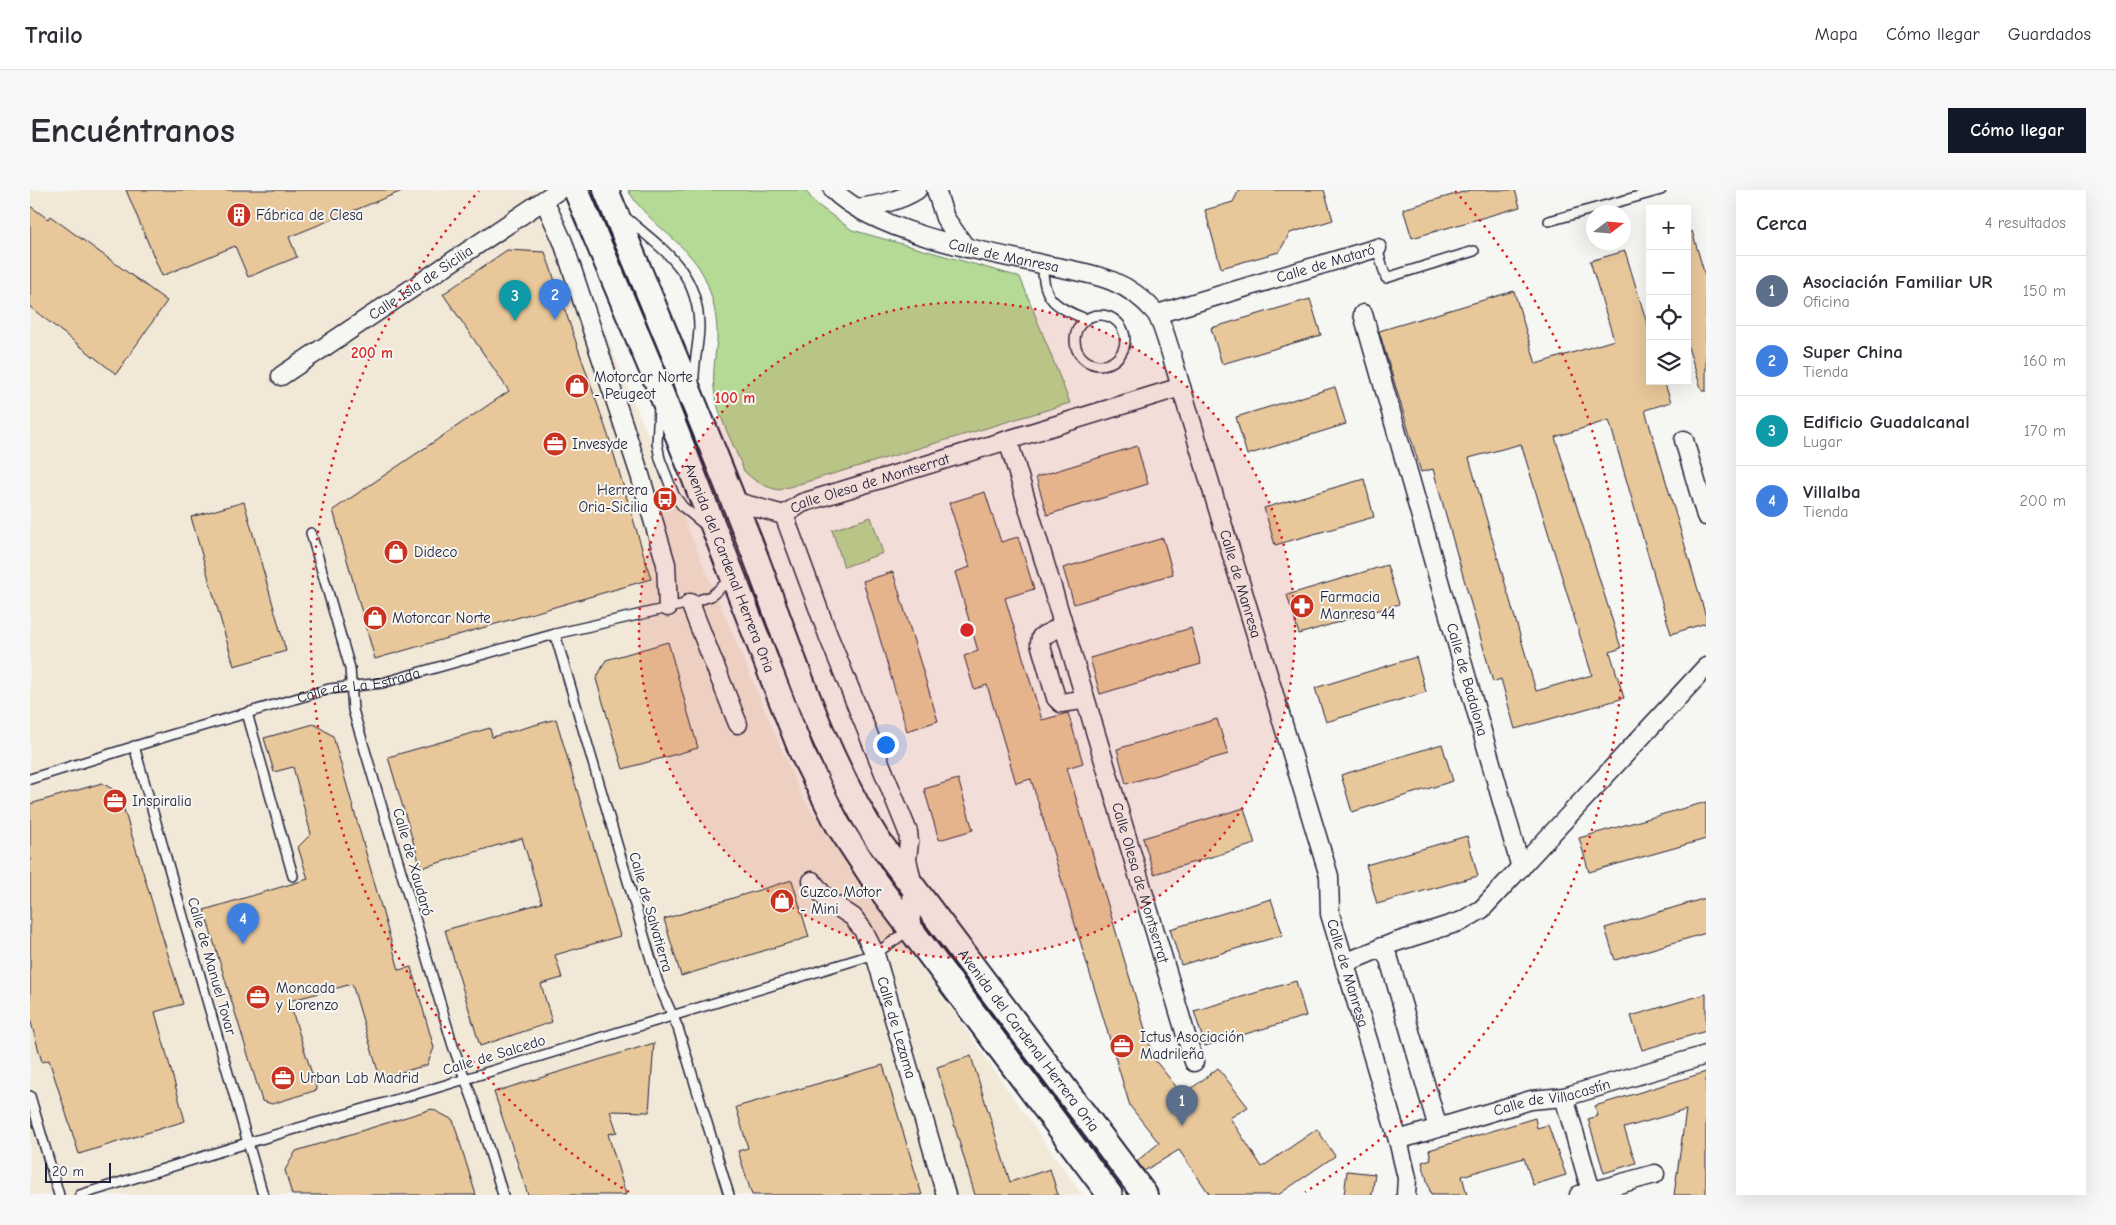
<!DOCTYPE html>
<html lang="es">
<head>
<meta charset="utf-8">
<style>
  :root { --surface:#fff; --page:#f7f7f7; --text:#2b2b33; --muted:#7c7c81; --line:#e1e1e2; --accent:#111827 }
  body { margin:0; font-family:"Comic Neue",sans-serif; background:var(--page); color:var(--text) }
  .controls { position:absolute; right:15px; top:15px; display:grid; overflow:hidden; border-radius:0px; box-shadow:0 5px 20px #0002 }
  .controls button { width:45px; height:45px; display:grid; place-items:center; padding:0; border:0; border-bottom:1px solid var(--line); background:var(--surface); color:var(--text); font:25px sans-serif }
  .compass { position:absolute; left:1556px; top:15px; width:45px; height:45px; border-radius:50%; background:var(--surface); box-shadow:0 5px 20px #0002; rotate:74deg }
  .scale { position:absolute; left:15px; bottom:12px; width:66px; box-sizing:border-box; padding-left:5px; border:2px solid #22223b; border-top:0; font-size:14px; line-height:18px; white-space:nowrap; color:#22223b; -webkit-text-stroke:4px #f6f6f2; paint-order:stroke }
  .you { position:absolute; left:855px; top:554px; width:18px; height:18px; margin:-12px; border:4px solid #fff; border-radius:50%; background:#1a73e8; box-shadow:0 0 0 8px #1a73e833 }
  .badge { display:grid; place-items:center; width:32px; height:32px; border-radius:50%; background:var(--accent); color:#fff; font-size:16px; font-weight:700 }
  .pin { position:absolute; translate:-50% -41px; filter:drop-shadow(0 1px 2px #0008) }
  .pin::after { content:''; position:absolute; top:26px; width:18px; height:15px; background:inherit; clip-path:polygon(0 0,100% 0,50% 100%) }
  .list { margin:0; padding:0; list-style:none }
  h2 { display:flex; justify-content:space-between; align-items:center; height:65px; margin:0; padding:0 20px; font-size:21px }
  h2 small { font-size:16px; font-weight:400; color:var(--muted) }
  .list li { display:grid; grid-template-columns:32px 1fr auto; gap:15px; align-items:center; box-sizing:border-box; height:70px; padding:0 20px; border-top:1px solid var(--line) }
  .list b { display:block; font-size:19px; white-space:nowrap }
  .list p { margin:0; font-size:16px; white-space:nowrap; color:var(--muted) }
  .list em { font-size:16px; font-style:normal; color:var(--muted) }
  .icon { flex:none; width:28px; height:28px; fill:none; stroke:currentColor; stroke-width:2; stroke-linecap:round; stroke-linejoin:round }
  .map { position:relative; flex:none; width:1676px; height:1005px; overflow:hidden; border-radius:0px }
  header { display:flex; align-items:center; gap:30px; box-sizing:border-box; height:70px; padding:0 25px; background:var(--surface); border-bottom:1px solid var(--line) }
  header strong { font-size:24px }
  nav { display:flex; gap:28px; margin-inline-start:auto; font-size:18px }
  .intro { display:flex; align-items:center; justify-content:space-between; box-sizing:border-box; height:120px; padding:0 30px }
  h1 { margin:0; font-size:35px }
  .button { padding:12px 22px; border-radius:0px; background:var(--accent); color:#fff; font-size:18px; font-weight:700 }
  main { display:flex; gap:30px; padding:0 30px }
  aside { flex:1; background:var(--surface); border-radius:0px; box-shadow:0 5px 20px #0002 }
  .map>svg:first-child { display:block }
  .built { fill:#f2e8d8 }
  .green { fill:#b5da95; stroke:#6c7e68 }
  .building { fill:#e8c79a; stroke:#22223b; fill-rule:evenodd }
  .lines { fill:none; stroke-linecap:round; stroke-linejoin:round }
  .lane-casing { stroke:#22223b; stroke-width:12 }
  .street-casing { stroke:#22223b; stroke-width:21 }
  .secondary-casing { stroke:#22223b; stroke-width:28 }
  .lane { stroke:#f6f6f2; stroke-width:9 }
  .street { stroke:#f6f6f2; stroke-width:18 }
  .secondary { stroke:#f6f6f2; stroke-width:24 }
  .ring { fill:none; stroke:#d62828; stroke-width:2.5; stroke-dasharray:2.5 5 }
  .labels { text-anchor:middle; stroke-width:4; stroke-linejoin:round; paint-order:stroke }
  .poi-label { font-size:15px; fill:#22223b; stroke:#f6f6f2; text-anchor:start }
  .street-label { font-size:15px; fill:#22223b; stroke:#f6f6f2 }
  .centre { fill:#d62828; stroke:#f6f6f2; stroke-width:2.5 }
  .ring-label { font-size:15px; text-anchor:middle; font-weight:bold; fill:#d62828; stroke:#f6f6f2; stroke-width:4; stroke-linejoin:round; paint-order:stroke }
</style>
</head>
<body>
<header>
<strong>Trailo</strong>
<nav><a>Mapa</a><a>Cómo llegar</a><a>Guardados</a></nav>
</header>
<div class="intro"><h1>Encuéntranos</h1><a class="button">Cómo llegar</a></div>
<main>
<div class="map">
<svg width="1676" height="1005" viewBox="0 0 1676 1005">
  <rect width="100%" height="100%" fill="#f6f6f2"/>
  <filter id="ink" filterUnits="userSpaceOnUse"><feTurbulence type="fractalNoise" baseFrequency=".02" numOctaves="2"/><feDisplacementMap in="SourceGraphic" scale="10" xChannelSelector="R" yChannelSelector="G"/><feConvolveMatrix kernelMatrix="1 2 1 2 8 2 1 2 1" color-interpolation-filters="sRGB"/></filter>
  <g filter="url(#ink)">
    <!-- built -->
    <path class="built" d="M0,0H514L772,607L1052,1005H0Z"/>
    <!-- green -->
    <g class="green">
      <path d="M598,0H775L785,13L822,40L990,87L1040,213L749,300C735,297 725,292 714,281C706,260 691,232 686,210C681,190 685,170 687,149C688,131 683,109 677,93C662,54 618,36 598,0Z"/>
      <path d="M841,327L853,363L814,377L802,340Z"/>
    </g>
    <!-- building -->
    <g class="building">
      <path d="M96,0H372V1L259,47L267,67L218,87L205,56L132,86Z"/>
      <path d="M1209,0H1294L1303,30L1260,43L1249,62L1191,78L1175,20L1203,12Z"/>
      <path d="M1440,0H1485L1490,17L1382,48L1373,19Z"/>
      <path d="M0,16L18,29L20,26L137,111L86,184L0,117Z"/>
      <path d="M1662,41L1676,89V201H1672L1657,154V42Z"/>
      <path d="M477,60L515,62L579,248L621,389L345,469L303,320L479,201L413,104Z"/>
      <path d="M1595,61L1620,143V191H1634L1641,212L1615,220L1676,427V433L1641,444L1579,230L1525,247L1591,458L1580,462L1594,508L1485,539L1471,489L1463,492L1403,279L1391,282L1349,141L1484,101L1506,174L1584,150L1560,71ZM1491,254L1562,485L1506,501L1439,268Z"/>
      <path d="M1280,109L1291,145L1192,174L1181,138Z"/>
      <path d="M1305,197L1316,234L1217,265L1206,227Z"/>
      <path d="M1107,256L1118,294L1017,325L1006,287Z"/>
      <path d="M1334,289L1344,327L1245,355L1234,318Z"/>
      <path d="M955,302L971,352L988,347L1004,399L975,408L1012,530L1038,523L1053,573L1037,578L1124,869L1153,905L1188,878L1218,917L1200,928L1232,977L1287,939L1305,966L1248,1005H1180L1149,960L1114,981L1107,971L1129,953L1100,916L1001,589L986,593L957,495L944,499L934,466L948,461L925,382L940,377L919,313Z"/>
      <path d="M214,312L256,461L204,476L161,327Z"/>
      <path d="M1133,348L1143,384L1044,414L1033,378Z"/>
      <path d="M1357,375L1369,414L1269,444L1257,405Z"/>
      <path d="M863,382L908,531L877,541L833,391Z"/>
      <path d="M1161,438L1171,474L1070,504L1060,468Z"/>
      <path d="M638,452L668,558L593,579L566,489L576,470Z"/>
      <path d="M1386,467L1396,502L1296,532L1285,498Z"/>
      <path d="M526,529L590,746L525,765L532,788L511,794L522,832L450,856L415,740L512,713L492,648L391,678L358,567L460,538L462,547Z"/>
      <path d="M1187,529L1198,564L1096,594L1087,559Z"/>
      <path d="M284,534L303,546L369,780L381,777L404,858L397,875L350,888L322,794L259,811L287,900L242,914L232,911L174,720L278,689L268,657L281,644L263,577L244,582L234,548Z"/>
      <path d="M1412,554L1423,591L1322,622L1311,585Z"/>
      <path d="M928,589L943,640L909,650L894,599Z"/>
      <path d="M72,593L89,603L153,814L125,822L155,931L49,964L19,870L12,872L0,829V614Z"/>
      <path d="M1676,612V649L1559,682L1549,648Z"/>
      <path d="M1214,618L1225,654L1124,684L1113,648Z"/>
      <path d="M1437,646L1448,686L1347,714L1336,675Z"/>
      <path d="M762,690L779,747L651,786L634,729Z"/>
      <path d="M1676,708V743L1585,770L1575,738Z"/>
      <path d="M1241,709L1253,745L1151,775L1140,739Z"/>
      <path d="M1266,791L1276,826L1175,856L1164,821Z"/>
      <path d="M1676,804V841L1612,860L1601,826Z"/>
      <path d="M624,853L619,922L580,921L587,942L578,944L596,1005H498L464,902Z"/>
      <path d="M941,866L980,992L1020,979L1028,1005H945L907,877Z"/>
      <path d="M853,875L892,1005H722L708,961L718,958L706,917Z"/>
      <path d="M1676,882V1005H1644L1656,920L1594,938L1606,973L1574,983L1558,929L1568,926L1565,916Z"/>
      <path d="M402,919L423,930L446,1005H262L255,980L266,961Z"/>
      <path d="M1505,928L1507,938L1518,935L1536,985L1503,995L1494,968L1432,986L1437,1005H1401L1392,972L1401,969L1399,960Z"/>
      <path d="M1317,981L1345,984L1342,1005H1314Z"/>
    </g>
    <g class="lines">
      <defs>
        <g id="lane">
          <path d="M594,26C632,59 668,80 669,136C669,155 663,174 664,193"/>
          <path d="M1519,31L1631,0"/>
          <path d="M1347,58L1356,88L1444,61"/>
          <path d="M1013,75C1012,110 1026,117 1056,129"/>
          <circle cx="1070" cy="150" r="25"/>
          <path d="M629,217L627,253L630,269L644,305L653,317L675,335"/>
          <path d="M281,343L320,478L323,520L423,856L447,921L473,1005"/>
          <path d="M525,444L628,793L648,838L699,1005"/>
          <path d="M217,523L263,686"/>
          <path d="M104,556L233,1005"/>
          <path id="s1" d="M0,589L141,545L299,499L352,493L525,444L660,413L681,406L695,394L702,391"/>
          <path d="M0,906L29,1005"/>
          <path d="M50,1005L217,953L399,900L845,764L879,740"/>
        </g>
        <g id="street">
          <path id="s2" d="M803,0C845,42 954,62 1012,74C1057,84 1093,85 1125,122C1133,131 1146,182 1151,197L1299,686L1300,724L1368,950L1377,988L1376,1005"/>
          <path d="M906,0L915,28L936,58"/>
          <path d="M514,10L533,52L610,285L636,374L638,417"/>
          <path d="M828,18C849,15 870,11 887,0"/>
          <path id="s3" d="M1127,124L1347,58"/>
          <path id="s4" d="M1333,124L1491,678"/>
          <path id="s5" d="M251,186L529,0"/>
          <path id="s6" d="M978,250L1164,872"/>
          <path d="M1654,250L1676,326"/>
          <path id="s7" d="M703,311L754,325L772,313L1151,197"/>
          <path d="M754,325L798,445L878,642L879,652L877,669L883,696L880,739"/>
          <path d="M660,413L708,534"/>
          <path d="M1032,429C1029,442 1021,440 1011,447L1010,453L1026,508L1031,513L1052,510L1057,515"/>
          <path id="s8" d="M782,691L797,710L823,727L833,740L845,764L916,1005"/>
          <path d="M1351,757L1359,769L1408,938"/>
          <path d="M1315,773L1363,753L1432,731L1452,719L1676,477"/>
          <path d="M1534,907L1561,1001"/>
          <path id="s9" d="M1368,950L1501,910L1534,907L1676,865"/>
          <path d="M1549,1005L1625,984"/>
        </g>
        <g id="secondary">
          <path id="s10" d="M546,0L626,190L772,563L808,635L846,693L1080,1005"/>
          <path id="s11" d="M576,0C626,122 678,244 726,368C762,463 792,562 847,649L1115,1005"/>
        </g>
      </defs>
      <!-- lane casing -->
      <use href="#lane" class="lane-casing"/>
      <!-- street casing -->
      <use href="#street" class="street-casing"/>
      <!-- secondary casing -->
      <use href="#secondary" class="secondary-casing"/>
      <!-- lane -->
      <use href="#lane" class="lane"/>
      <!-- street -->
      <use href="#street" class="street"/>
      <!-- secondary -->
      <use href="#secondary" class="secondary"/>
    </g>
  </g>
  <!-- distance rings -->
  <circle cx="937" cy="440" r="328" fill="#d62828" fill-opacity=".12"/>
  <g class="ring">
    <circle cx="937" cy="440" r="328"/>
    <path d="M599 1002A656 656 0 0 1 449 1M1425 1A656 656 0 0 1 1275 1002"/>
  </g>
  <!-- icons -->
  <defs>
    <symbol id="building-disc" viewBox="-11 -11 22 22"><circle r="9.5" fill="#c8321e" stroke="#f6f6f2"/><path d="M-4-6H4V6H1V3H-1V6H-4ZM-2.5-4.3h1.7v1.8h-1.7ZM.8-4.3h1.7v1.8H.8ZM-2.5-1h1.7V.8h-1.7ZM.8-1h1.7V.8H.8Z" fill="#fff"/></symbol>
    <symbol id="shop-disc" viewBox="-11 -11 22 22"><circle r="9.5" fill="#c8321e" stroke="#f6f6f2"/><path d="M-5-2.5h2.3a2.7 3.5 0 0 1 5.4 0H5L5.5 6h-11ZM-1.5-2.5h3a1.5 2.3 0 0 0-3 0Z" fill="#fff"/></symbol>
    <symbol id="office-disc" viewBox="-11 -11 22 22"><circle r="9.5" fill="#c8321e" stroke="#f6f6f2"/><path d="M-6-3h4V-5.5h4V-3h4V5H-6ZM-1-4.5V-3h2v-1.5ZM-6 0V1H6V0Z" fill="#fff"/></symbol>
    <symbol id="bus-disc" viewBox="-11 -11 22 22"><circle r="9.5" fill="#c8321e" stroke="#f6f6f2"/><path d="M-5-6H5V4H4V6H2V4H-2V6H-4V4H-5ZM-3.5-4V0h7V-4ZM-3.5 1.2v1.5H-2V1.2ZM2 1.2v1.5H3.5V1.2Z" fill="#fff"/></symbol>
    <symbol id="pharmacy-disc" viewBox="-11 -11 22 22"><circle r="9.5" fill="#c8321e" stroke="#f6f6f2"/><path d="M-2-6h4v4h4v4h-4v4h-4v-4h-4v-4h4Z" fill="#fff"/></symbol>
  </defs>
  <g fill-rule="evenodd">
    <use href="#building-disc" x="195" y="11" width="28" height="28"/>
    <use href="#shop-disc" x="533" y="182" width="28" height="28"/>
    <use href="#office-disc" x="511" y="240" width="28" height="28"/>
    <use href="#bus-disc" x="621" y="295" width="28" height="28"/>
    <use href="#shop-disc" x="352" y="348" width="28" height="28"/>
    <use href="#pharmacy-disc" x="1258" y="402" width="28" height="28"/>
    <use href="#shop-disc" x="331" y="414" width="28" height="28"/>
    <use href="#office-disc" x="71" y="597" width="28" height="28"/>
    <use href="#shop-disc" x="738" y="697" width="28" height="28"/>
    <use href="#office-disc" x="214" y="793" width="28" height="28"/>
    <use href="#office-disc" x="1078" y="842" width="28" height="28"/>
    <use href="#office-disc" x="239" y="874" width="28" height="28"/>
  </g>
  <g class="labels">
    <!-- poi labels -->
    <g class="poi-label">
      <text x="226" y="30">Fábrica de Clesa</text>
      <text x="564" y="192">Motorcar Norte<tspan x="564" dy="17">- Peugeot</tspan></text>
      <text x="542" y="259">Invesyde</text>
      <text x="618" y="305" text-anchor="end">Herrera<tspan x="618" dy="17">Oria-Sicilia</tspan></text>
      <text x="384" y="367">Dideco</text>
      <text x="1290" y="412">Farmacia<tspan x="1290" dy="17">Manresa 44</tspan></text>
      <text x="362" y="433">Motorcar Norte</text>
      <text x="102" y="616">Inspiralia</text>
      <text x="770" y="707">Cuzco Motor<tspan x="770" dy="17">- Mini</tspan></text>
      <text x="246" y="803">Moncada<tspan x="246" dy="17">y Lorenzo</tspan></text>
      <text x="1110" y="852">Ictus Asociación<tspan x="1110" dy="17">Madrileña</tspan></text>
      <text x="270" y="893">Urban Lab Madrid</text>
    </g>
    <!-- street labels -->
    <g class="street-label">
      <text dy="5" stroke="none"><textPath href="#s2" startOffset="185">Calle de Manresa</textPath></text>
      <text dy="5" stroke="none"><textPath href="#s3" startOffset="176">Calle de Mataró</textPath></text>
      <text dy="5" stroke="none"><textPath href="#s5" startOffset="168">Calle Isla de Sicilia</textPath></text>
      <text dy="5" stroke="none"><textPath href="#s7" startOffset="145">Calle Olesa de Montserrat</textPath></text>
      <text dy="5" stroke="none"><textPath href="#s10" startOffset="408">Avenida del Cardenal Herrera Oria</textPath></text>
      <text dy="5" stroke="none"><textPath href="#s2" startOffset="635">Calle de Manresa</textPath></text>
      <text dy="5" stroke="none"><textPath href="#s4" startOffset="380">Calle de Badalona</textPath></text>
      <text dy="5" stroke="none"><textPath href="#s1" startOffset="342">Calle de La Estrada</textPath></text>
      <text transform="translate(383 672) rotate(74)" y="5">Calle de Xaudaró</text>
      <text dy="5" stroke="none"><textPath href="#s6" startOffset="462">Calle Olesa de Montserrat</textPath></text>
      <text transform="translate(621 722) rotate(74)" y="5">Calle de Salvatierra</text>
      <text transform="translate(182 776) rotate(74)" y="5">Calle de Manuel Tovar</text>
      <text dy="5" stroke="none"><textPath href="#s2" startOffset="1040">Calle de Manresa</textPath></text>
      <text dy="5" stroke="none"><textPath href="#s8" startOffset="175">Calle de Lezama</textPath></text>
      <text dy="5" stroke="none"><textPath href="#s11" startOffset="956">Avenida del Cardenal Herrera Oria</textPath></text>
      <text transform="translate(464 865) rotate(-17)" y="5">Calle de Salcedo</text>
      <text dy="5" stroke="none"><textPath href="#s9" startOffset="160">Calle de Villacastín</textPath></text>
    </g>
  </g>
  <circle cx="937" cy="440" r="8" class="centre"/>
  <g class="ring-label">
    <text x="342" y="168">200 m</text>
    <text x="705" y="213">100 m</text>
  </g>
</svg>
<div class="controls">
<button>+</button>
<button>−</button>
<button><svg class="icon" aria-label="locate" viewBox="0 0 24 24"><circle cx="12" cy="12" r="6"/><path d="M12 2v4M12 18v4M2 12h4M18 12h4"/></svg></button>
<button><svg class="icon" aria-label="layers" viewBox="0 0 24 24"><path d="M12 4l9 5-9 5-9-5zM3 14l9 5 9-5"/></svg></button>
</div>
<svg class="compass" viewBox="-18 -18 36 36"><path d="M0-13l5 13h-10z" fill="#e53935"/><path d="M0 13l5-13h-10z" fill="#7c7c81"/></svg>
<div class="scale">20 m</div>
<div class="you"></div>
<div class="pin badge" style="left:1152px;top:936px;background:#5c6f8a">1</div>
<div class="pin badge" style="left:525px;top:130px;background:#3f7fe0">2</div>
<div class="pin badge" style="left:485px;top:131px;background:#0f9aa8">3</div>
<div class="pin badge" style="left:213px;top:754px;background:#3f7fe0">4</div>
</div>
<aside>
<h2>Cerca<small>4 resultados</small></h2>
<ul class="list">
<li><span class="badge" style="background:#5c6f8a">1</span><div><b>Asociación Familiar UR</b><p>Oficina</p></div><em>150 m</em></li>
<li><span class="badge" style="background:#3f7fe0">2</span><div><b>Super China</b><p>Tienda</p></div><em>160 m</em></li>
<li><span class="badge" style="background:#0f9aa8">3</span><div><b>Edificio Guadalcanal</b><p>Lugar</p></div><em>170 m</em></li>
<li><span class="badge" style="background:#3f7fe0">4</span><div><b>Villalba</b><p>Tienda</p></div><em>200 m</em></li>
</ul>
</aside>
</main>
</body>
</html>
